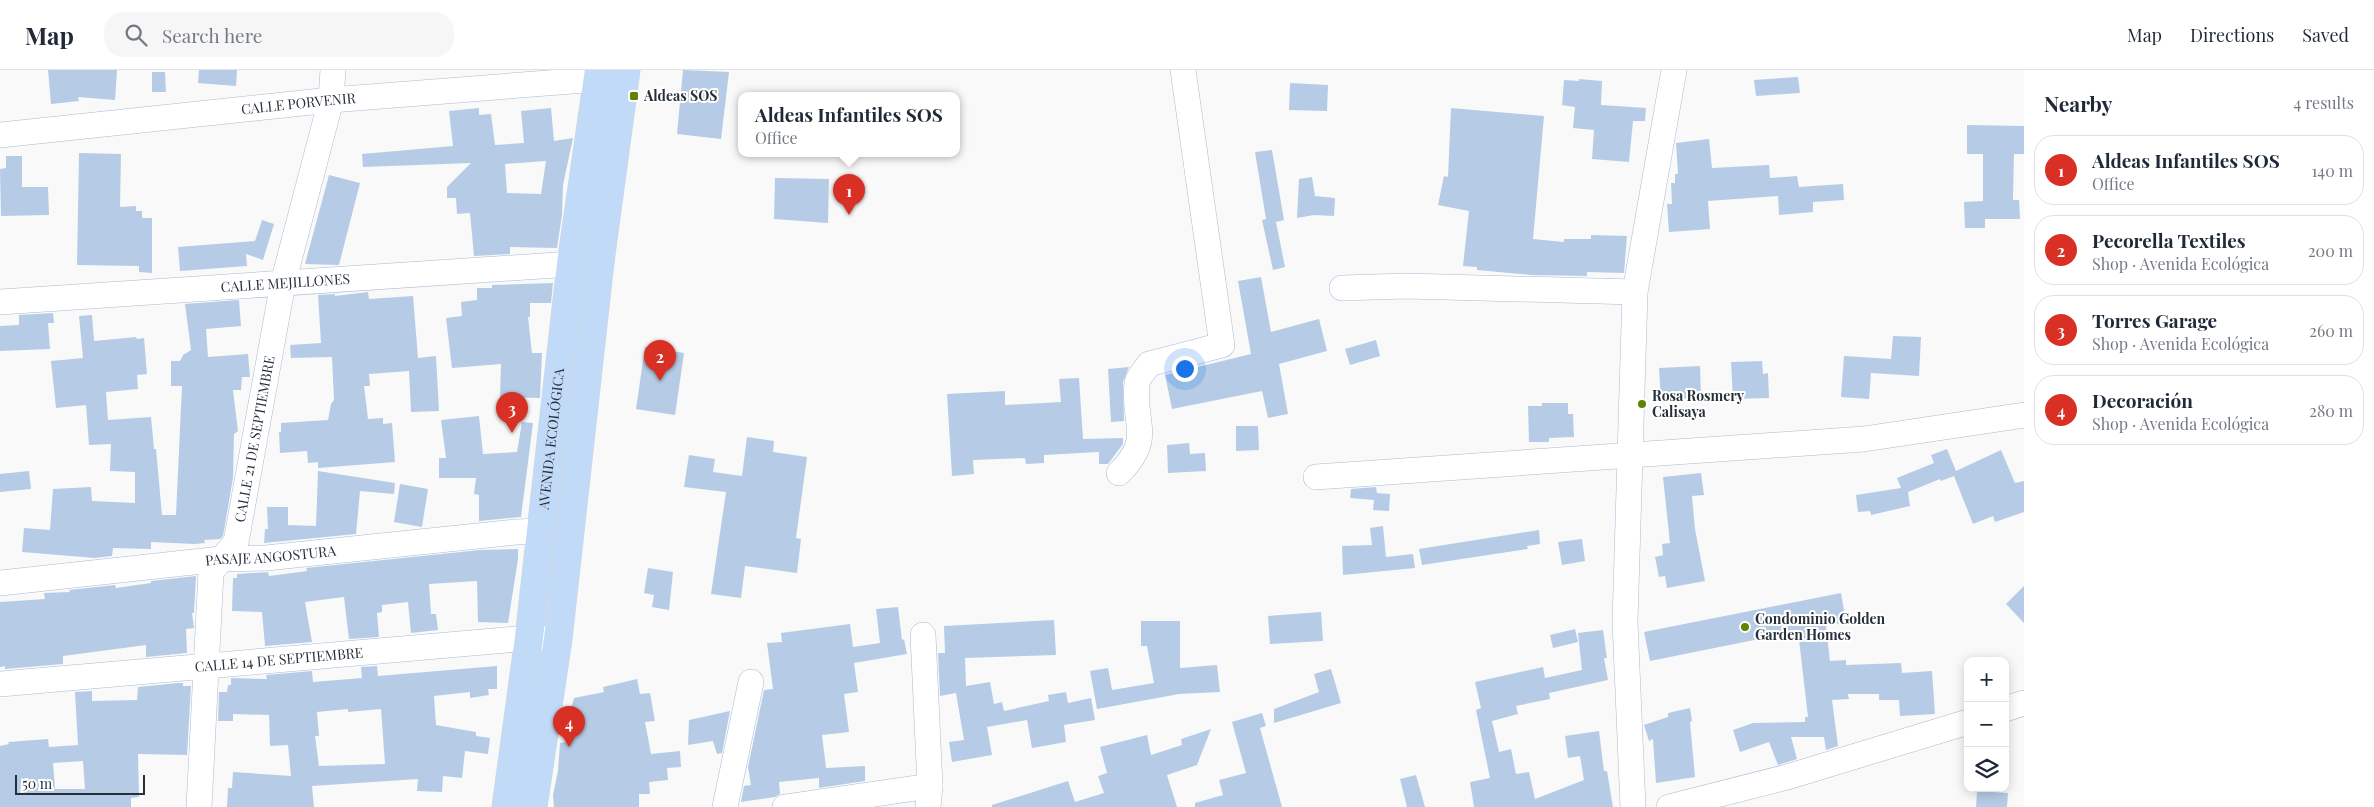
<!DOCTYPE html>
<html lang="en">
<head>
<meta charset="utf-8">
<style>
  :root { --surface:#fff; --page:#f6f6f7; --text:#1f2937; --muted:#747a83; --line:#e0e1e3; --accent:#d93025 }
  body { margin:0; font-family:"Playfair Display",serif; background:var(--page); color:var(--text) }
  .controls { position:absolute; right:15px; bottom:15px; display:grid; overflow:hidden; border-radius:10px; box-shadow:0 2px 12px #0003 }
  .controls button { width:45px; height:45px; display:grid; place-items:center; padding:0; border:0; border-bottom:1px solid var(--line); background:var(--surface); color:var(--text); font:25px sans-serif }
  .scale { position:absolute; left:15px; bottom:12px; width:130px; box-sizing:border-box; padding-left:5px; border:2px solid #27303a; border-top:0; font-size:14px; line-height:18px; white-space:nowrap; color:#27303a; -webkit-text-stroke:4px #fff; paint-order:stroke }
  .you { position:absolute; left:1184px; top:298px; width:18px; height:18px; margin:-12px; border:4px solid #fff; border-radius:50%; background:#1a73e8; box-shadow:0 0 0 8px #1a73e833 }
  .badge { display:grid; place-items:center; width:32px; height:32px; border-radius:50%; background:var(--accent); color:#fff; font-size:16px; font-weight:700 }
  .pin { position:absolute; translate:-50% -41px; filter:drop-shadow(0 1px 2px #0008) }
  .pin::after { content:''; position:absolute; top:26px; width:18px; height:15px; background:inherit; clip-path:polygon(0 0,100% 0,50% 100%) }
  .popup { position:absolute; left:738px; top:22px; width:222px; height:65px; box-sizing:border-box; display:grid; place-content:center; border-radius:10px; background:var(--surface); filter:drop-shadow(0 1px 4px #0005); font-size:16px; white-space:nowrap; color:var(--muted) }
  .popup b { font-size:19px; color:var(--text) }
  .popup::after { content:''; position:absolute; left:50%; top:100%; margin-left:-10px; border:10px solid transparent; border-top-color:var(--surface) }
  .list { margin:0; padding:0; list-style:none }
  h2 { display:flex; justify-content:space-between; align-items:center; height:65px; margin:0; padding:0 20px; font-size:21px }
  h2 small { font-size:16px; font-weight:400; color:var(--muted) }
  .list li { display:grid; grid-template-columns:32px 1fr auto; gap:15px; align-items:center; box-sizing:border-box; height:70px; margin:0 10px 10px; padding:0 10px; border:1px solid var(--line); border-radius:20px }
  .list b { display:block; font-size:19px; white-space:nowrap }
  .list p { margin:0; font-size:16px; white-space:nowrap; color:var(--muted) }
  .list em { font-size:16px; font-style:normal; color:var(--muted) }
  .icon { flex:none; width:28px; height:28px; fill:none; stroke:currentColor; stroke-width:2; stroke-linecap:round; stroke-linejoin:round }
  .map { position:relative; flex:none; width:2024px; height:737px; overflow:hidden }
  header { display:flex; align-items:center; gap:30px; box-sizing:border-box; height:70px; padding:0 25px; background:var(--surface); border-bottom:1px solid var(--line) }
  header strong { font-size:24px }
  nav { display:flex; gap:28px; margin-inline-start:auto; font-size:18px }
  .search { width:350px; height:45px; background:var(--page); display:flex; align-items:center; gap:12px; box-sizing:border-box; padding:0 18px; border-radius:20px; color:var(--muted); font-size:19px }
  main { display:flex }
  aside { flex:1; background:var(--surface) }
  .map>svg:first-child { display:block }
  .building { fill:#b6cce6; fill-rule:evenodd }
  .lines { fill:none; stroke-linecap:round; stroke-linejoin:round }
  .minor-casing { stroke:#a6bcd6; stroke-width:26 }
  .major-casing { stroke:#d4d6d8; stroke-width:29 }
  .minor { stroke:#fff; stroke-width:25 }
  .major { stroke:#c1daf8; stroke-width:28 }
  .poi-dot { fill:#5e8303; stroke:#fff; stroke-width:2 }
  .labels { text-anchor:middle; stroke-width:4; stroke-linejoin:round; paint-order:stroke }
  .poi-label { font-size:14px; font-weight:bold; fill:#27303a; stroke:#fff; text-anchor:start }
  .street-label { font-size:14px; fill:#27303a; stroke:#fff }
</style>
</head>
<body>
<header>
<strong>Map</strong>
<div class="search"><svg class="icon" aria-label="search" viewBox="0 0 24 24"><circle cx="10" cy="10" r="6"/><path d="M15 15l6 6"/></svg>Search here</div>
<nav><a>Map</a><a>Directions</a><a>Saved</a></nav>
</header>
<main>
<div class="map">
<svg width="2024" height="737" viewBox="0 0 2024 737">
  <rect width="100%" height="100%" fill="#f9f9f9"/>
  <!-- building -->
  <g class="building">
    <path d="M48,0H117L115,30L78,27L79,31L51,34Z"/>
    <path d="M199,0H237L236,16L198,13Z"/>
    <path d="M683,0L729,2L721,69L677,64Z"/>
    <path d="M152,2H165L166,22H152Z"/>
    <path d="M1798,7L1800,23L1756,26L1754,10Z"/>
    <path d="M1579,9L1602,11L1601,35L1646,38L1645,51H1633L1629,92L1592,89L1594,60L1573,58L1575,37L1562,35L1564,10L1579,11Z"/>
    <path d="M1290,13L1328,15L1327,41L1289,40Z"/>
    <path d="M479,38V45L491,44L495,75L524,73L521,41L551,38L554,71L573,68L563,115L562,145L557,178L510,177V184L474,186L470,143L457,144L456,128H447V117L471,93L363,97L362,84L453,76L449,41ZM546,91L541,124L507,123L505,94Z"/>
    <path d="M1451,38L1544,46L1533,169L1564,172V169H1591V165L1627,166L1624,203L1587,202V206L1531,205L1477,200V197L1463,196L1469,141L1438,135L1444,106L1448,107Z"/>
    <path d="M1967,55L2024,56V84H2014L2013,130H2019L2020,149H1985V158H1965L1964,132L1983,131V84H1967Z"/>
    <path d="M1709,69L1712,98L1769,95L1770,108L1797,106L1799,117L1843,114L1844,130L1813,132V142L1779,145L1778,126L1708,131L1710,159L1669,162L1667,134H1672L1671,113H1675V104H1678L1676,73Z"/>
    <path d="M1272,80L1284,150L1276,152L1285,197L1273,200L1262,150L1266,149L1255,82Z"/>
    <path d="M79,83L121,84L120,137L136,136V141H142V148H152V203L139,202V196L77,195Z"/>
    <path d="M6,86H22V117H48L49,145L1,146L0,99L6,98Z"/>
    <path d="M329,105L360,113L339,195L305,194Z"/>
    <path d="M1312,107L1315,126L1335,128L1334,146L1314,145L1297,148L1299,109Z"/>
    <path d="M775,108L829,109L828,153L774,149Z"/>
    <path d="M262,150L274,154L263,190L246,184L247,196L180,201L178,177L255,171Z"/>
    <path d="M1261,207L1271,262L1319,249L1327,281L1279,294L1288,344L1268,348L1262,321L1172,339L1165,305L1251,284L1238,211Z"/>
    <path d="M553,213L551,233H530V247H528L532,283H542L540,328L500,327L501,294L452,298L446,248L462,246L461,232L477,230V218H492V215Z"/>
    <path d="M368,222L369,229L413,226L418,288L436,286L439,341L411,342L409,301L369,304L370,316H364L368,349L383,348V354L392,353L395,392L318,398V392L308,393L307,381L280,383L279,362H281V353L328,350L331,334L334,330L332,287L291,288L290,275L321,273L318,225L335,224V226Z"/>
    <path d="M239,230L241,256L206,259L208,287L248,284L250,307H242L241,320H233L238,361L234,364L233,408L223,466L220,469L204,470L205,473L195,474L151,472V479L113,478L112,486L95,488L22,482L24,458L50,460L53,419L91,417L92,431L135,433V402L110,401L111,374L89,375L86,335L56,338L51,291L83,288L79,246L92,245L94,271L136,267L137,269L144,268L147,304L137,305L138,319L106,322L108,350L151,347L154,379H156L162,445H176L182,316H171V291H180L183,285L191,280L185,234Z"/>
    <path d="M53,243L54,253H48L50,279L0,281V256L19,255V245Z"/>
    <path d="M1893,266L1921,267L1919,306L1871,303L1869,329L1841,327L1844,286L1891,289Z"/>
    <path d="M1376,270L1380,286L1350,295L1345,279Z"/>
    <path d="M645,277L684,283L675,345L636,339Z"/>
    <path d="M1762,291L1763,304L1768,303L1769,328L1733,329L1731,292Z"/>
    <path d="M1700,296L1701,328L1661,330L1659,298Z"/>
    <path d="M1129,297L1123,312L1124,351L1111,352L1108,299Z"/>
    <path d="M1079,308L1083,369L1123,368V374L1108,394H1099V382L1044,385V393L1026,394L1025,388L973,390L974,404L952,406L947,324L1005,321V335L1061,332L1059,309Z"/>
    <path d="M1542,333H1568V344H1573L1574,367L1549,368V372H1529L1528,336H1542Z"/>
    <path d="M479,346L483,384L517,382L522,352L533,353L521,447L479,451V425L474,424L476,408H439V388H446L441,350Z"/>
    <path d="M1236,356H1258L1259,380L1236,381Z"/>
    <path d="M747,367L774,371L773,382L807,387L796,468L801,469L797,503L745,496L741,528L711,524L726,422L684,417L689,385L715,389L713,402L742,406Z"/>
    <path d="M1189,373L1190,384L1205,383L1206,401L1168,403L1167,375Z"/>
    <path d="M1947,379L1956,401L2001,380L2015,413L2024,411V442L1995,452L1993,446L1973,454L1954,406L1941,411L1940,409L1908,422L1910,436L1871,445L1870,441L1858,442L1856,425L1901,418L1897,408L1934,393L1931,385Z"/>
    <path d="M29,401L31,419L0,422V404Z"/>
    <path d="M318,401L395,413L394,424L360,421L356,464L264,473L265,459H268L267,437H288V455L316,456Z"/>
    <path d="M1701,403L1704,425L1692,426L1695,459L1705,511L1667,518L1665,506L1659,507L1655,487L1663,485L1662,474L1670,473L1663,407Z"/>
    <path d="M400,414L428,419L422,457L394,452Z"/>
    <path d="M1376,417L1377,423L1390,424L1389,441L1373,440L1374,430L1350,428L1351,419Z"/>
    <path d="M1383,456L1386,487L1413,484L1415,498L1343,505L1342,476L1372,475L1370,458Z"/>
    <path d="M1539,460L1540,474L1527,476L1528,479L1422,495L1419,479Z"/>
    <path d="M1582,469L1585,491L1562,495L1558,472Z"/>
    <path d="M518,479V489L508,553L478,552L477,511L429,514L431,544H436L438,560L411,563L408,532L382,535V542L377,543L379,567L349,569L344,527L305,532L312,572L265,576L262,542L232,541L233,508H237V504L268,502L269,506L307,501L306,498L480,480Z"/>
    <path d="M648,498L673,502L669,540L652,537L654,525L644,523Z"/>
    <path d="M196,506L194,543H192L194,558L186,559L187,583L146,587V575L63,586V594L5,599V596L0,597V532L45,529L44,523L70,522L69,520L115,515L116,518L151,513V511Z"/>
    <path d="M2024,516V553L2006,534Z"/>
    <path d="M1841,523L1846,552L1826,556L1830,591L1846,590V595L1901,593L1902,603L1932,601L1935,644L1900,646L1899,630H1879V624H1848L1849,629L1832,630L1838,676L1826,680L1824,667H1791L1797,689L1778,695L1769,672L1740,682L1733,660L1753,653L1805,652V647H1808L1798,561L1650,591L1644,562Z"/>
    <path d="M898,537L902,570L904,569L907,584L854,593L858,622L844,624L849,662L822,665L826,698L865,696V711L819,718V708L779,712L780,724L775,727L741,732L744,716L751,715L748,697L764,620L773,619L767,573L782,572L781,563L850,554L853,577L880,573L876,539Z"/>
    <path d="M1321,542L1323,571L1270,574L1268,546Z"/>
    <path d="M1054,550L1056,585L965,588L966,616L990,612L994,634L1002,632L1004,641L1049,631L1048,625L1066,622L1068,633L1091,628L1095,650L1064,655L1066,672L1032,678L1027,650L987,657L992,685L952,692L949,672L964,670L956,623L940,626L938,583H945L944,556Z"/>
    <path d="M1141,551H1180V598L1217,595L1220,622L1179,624L1097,639L1090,601L1108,598L1112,620L1154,613L1147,576H1141Z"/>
    <path d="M1575,559L1578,572L1553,578L1550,565Z"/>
    <path d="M1603,560L1607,588H1604L1608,610L1549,623L1550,629L1516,636L1518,644L1492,651L1499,682L1511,679L1516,704L1529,702L1535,729L1584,710L1580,686L1568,688L1565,666L1599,661L1604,701H1607L1613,737H1474L1470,712L1490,708L1476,640L1481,638L1475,612L1543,597L1545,608L1582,600L1578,563Z"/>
    <path d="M377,596L378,606L497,596V619H488L489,625L470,628V622L434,626L436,655L476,662V666L490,668L488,684L465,681L462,708L443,706L442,722L417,721L418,709L312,716L314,737H227L228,718H232L233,702L291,706L288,675L270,676L269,645L233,644V651H218L219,622H227L228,615H231V608L267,609L266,605L312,601L313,612L362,608L361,597ZM348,639V642L381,639L385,694L319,696L315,666H319L317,642Z"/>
    <path d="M1331,599L1341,633L1274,653V639L1319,622L1314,604Z"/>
    <path d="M637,609L640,624L650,623L655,651L645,652L651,684L680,681L681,697L667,698L668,710L649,712L650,724H639V737H554L553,725L558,701L560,673L570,671L568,649L574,628L604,622L603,617Z"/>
    <path d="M178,613H183V616H191L187,685L138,684L139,727L131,728V737H0V676L9,674L8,672L48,669L49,677L78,675L75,622L92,621V631L137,630L138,617ZM83,691L85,719H55L53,693Z"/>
    <path d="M1690,638L1692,651L1690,652L1695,707L1656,713L1653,669L1649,671L1644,655L1668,647V643Z"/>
    <path d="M730,641L722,683L717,684L713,671L688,675L689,650Z"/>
    <path d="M1262,643L1266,656L1260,658L1282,737H1195V733L1223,725L1219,710L1246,703L1232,652Z"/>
    <path d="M1211,659L1197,695L1167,705L1177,737H992V735L1068,711L1075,732L1104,723L1098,706L1107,703L1100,677L1147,665L1151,685L1182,675L1181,669Z"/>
    <path d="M1416,705L1425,737H1407L1400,709Z"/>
    <path d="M1977,721L2008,723L2007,737H1976Z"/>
  </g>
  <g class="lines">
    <defs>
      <g id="minor">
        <path id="s1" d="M0,65L331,30L598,9"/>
        <path d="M1342,218L1407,216L1635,222"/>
        <path id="s2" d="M0,232L571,194"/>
        <path d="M1119,403C1155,368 1132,353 1137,313C1138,307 1146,299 1149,294L1222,275L1183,0"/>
        <path d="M1316,407L1864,369L2024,345"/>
        <path id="s3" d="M0,513L221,489L266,488L516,462L542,461"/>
        <path d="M923,565L930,716L928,737"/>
        <path id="s4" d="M0,614L529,568L558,569"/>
        <path d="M2005,639L2024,633"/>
        <path id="s5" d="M199,737L211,502L236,472L283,213L331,30L333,0"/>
        <path d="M725,737L751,612"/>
        <path d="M785,737L930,716"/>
        <path d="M1633,737L1625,552L1635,222L1674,0"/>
        <path d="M1669,737L1787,707L1968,652"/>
      </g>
      <g id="major">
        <path id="s6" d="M506,737L529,568L571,194L599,0"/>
        <path d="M533,737L558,569L600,192L626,0"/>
      </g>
    </defs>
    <!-- minor casing -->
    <use href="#minor" class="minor-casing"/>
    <!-- major casing -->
    <use href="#major" class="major-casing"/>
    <!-- minor -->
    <use href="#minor" class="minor"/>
    <!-- major -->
    <use href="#major" class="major"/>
  </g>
  <!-- markers -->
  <g class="poi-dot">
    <rect x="629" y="21" width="10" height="10" rx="2.5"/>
    <circle cx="1642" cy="334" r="5"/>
    <circle cx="1745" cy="557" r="5"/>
  </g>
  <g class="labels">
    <!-- poi labels -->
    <g class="poi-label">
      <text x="644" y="31">Aldeas SOS</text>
      <text x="1652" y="331">Rosa Rosmery<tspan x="1652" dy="16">Calisaya</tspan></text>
      <text x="1755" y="554">Condominio Golden<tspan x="1755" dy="16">Garden Homes</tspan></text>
    </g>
    <!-- street labels -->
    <g class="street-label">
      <text dy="5" stroke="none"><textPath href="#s1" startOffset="300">CALLE PORVENIR</textPath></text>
      <text dy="5" stroke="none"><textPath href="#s2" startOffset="286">CALLE MEJILLONES</textPath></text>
      <text dy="5" stroke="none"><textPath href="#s6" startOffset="371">AVENIDA ECOLÓGICA</textPath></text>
      <text dy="5" stroke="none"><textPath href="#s5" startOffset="379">CALLE 21 DE SEPTIEMBRE</textPath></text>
      <text dy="5" stroke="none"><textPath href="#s3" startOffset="272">PASAJE ANGOSTURA</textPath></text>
      <text dy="5" stroke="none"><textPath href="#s4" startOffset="280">CALLE 14 DE SEPTIEMBRE</textPath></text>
    </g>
  </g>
</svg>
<div class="controls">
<button>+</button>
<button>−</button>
<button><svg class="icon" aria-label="layers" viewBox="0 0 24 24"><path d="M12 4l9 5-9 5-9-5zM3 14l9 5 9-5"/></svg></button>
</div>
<div class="scale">50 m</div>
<div class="you"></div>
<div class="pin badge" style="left:849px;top:145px">1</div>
<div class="popup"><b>Aldeas Infantiles SOS</b>Office</div>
<div class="pin badge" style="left:660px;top:311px">2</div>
<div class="pin badge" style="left:512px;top:363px">3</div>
<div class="pin badge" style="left:569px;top:677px">4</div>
</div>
<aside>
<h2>Nearby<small>4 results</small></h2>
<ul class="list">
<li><span class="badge">1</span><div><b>Aldeas Infantiles SOS</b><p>Office</p></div><em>140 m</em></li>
<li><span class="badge">2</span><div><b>Pecorella Textiles</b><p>Shop · Avenida Ecológica</p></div><em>200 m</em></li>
<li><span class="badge">3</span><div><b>Torres Garage</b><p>Shop · Avenida Ecológica</p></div><em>260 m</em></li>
<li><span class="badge">4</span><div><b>Decoración</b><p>Shop · Avenida Ecológica</p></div><em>280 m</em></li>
</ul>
</aside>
</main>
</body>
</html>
